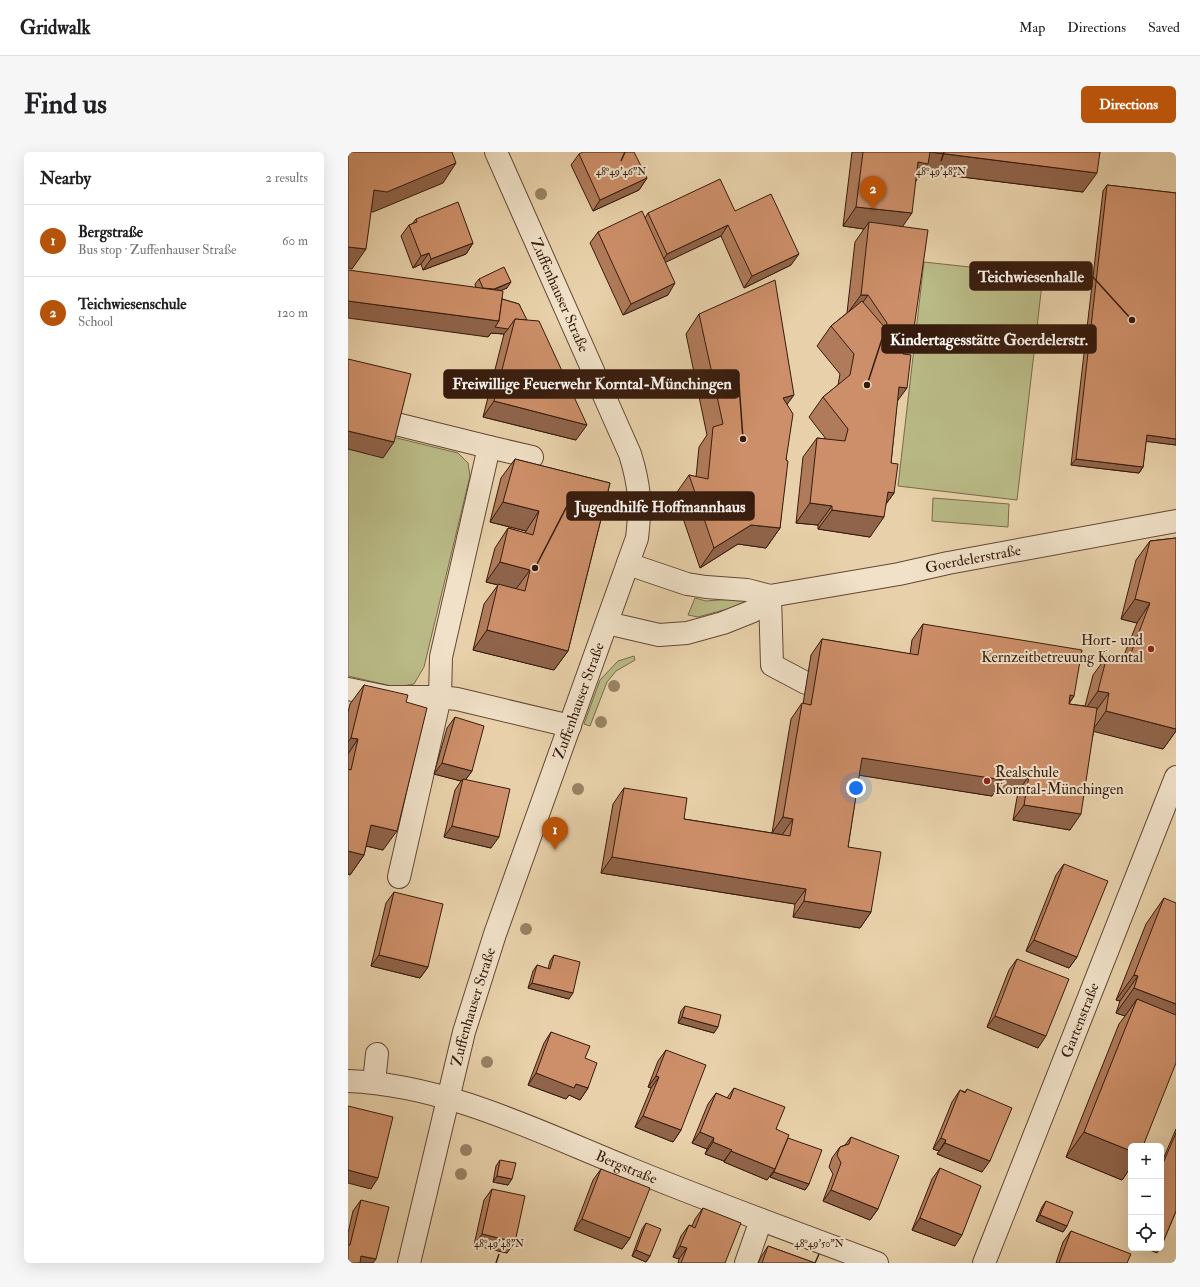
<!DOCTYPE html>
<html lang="en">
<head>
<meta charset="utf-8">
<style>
  :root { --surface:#fff; --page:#f6f6f6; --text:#202124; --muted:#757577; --line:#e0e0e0; --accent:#b45309 }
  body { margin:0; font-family:"IM FELL Double Pica",serif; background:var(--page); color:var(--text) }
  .controls { position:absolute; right:12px; bottom:12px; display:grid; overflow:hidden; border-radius:6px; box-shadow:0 4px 16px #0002 }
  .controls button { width:36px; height:36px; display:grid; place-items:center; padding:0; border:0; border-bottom:1px solid var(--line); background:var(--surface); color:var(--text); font:20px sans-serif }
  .you { position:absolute; left:508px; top:636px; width:14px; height:14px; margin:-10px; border:3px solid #fff; border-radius:50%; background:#1a73e8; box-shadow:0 0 0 6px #1a73e833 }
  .badge { display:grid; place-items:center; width:26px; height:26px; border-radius:50%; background:var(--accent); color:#fff; font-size:13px; font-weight:700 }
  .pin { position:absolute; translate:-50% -33px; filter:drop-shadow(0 1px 2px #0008) }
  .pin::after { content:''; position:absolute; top:21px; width:14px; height:12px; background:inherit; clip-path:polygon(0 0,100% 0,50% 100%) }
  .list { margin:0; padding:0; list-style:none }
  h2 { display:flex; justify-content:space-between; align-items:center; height:52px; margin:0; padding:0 16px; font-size:17px }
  h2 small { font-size:13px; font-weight:400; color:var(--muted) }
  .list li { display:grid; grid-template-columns:26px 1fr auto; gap:12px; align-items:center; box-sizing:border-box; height:72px; padding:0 16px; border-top:1px solid var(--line) }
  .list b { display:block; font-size:15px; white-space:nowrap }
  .list p { margin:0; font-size:13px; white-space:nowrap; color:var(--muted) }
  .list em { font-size:13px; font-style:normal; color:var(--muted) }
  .icon { flex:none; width:22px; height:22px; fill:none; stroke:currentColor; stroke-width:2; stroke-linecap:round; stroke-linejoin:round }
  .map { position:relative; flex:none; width:828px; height:1111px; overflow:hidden; border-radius:6px }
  header { display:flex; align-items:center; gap:24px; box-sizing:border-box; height:56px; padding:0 20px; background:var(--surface); border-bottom:1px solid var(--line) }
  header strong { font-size:19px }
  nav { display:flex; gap:22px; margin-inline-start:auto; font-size:14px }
  .intro { display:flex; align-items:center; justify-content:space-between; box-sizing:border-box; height:96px; padding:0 24px }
  h1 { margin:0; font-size:28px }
  .button { padding:10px 18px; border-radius:6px; background:var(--accent); color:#fff; font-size:14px; font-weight:700 }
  main { display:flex; gap:24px; padding:0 24px }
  aside { flex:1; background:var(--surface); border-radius:6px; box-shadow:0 4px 16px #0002 }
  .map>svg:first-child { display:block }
  .green { fill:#b9ba86; stroke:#786a4a }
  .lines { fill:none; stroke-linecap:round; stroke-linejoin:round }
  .minor-casing { stroke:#624834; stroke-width:24 }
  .minor { stroke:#f0e1c8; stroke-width:22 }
  .tree { fill:#988364 }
  .wall { fill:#b07b5a; stroke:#361b0d }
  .shaded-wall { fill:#90644a; stroke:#361b0d }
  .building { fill:#cd8f69; stroke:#361b0d }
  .ticks { fill:none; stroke:#361b0d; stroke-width:1.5 }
  .poi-dot { fill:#8f2418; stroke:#f0e1c8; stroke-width:1.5 }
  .labels { text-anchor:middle; stroke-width:4; stroke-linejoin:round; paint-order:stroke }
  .street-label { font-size:15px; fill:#361b0d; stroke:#f0e1c8 }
  .poi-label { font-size:15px; fill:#361b0d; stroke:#f0e1c8; text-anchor:end }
  .ticks-label { font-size:10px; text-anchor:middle; fill:#361b0d; stroke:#f0e1c8; stroke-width:4; stroke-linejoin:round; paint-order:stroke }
  .leader { fill:none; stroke:#361b0d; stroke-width:1.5 }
  .callout-dot { fill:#361b0d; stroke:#f0e1c8; stroke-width:1.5 }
  .callout { fill:#361b0d; stroke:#361b0d; stroke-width:1.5 }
  .callout-label { font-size:16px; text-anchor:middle; font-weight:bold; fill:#fff }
</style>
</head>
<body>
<header>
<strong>Gridwalk</strong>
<nav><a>Map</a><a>Directions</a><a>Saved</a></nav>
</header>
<div class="intro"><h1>Find us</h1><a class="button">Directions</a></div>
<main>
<aside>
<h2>Nearby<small>2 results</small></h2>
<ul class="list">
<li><span class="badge">1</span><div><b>Bergstraße</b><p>Bus stop · Zuffenhauser Straße</p></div><em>60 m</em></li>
<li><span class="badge">2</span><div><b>Teichwiesenschule</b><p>School</p></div><em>120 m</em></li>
</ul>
</aside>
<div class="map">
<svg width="828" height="1111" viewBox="0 0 828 1111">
  <rect width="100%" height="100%" fill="#e8d1aa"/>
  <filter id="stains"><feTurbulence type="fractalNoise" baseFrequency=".005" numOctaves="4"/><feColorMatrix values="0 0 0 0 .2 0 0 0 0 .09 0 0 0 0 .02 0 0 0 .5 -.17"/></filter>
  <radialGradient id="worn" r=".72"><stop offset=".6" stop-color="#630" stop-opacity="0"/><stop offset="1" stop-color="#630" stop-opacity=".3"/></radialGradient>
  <!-- green -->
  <g class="green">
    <path d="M576,110L695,123L669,348L550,334Z"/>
    <path d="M0,274L110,301L120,311L122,324L76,515L66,532L48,535L0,524Z"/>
    <path d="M585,346L661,352L660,375L584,369Z"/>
    <path d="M347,446L358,449L398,446L401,451L350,465L340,463Z"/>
    <path d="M286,504L287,508L268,519L259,530L242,574L236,572L252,528L270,509Z"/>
  </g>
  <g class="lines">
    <defs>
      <g id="minor">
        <path d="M44,271L141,295L93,505L92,545L51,725"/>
        <path d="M141,295L184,305"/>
        <path id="s1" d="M280,412L339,432L358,435L399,438L422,444L551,422L600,411L828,369"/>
        <path d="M422,444L424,513L458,531"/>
        <path d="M259,471L311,483L339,481L375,471L405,459L422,444"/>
        <path d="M0,537L39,545H92L109,547L222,574"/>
        <path id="s2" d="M0,929C98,933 189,979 278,1015C361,1049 445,1080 529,1111"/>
        <path d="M26,930L29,902"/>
        <path id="s3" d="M61,1111L116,880L147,782L289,386C293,353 292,334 282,302L148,0"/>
        <path d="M398,1111L413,1068"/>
        <path id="s4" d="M636,1111L828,625"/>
      </g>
    </defs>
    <!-- minor casing -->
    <use href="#minor" class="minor-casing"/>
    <!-- minor -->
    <use href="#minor" class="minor"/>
  </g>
  <!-- trees -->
  <g class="tree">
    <circle cx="193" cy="42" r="6"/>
    <circle cx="266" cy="534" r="6"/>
    <circle cx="253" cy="570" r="6"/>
    <circle cx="230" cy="637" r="6"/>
    <circle cx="178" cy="777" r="6"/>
    <circle cx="139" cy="910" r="6"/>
    <circle cx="118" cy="998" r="6"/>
    <circle cx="113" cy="1022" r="6"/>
  </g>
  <!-- wall -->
  <g class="wall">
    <path d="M504,0H752L735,40L574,20L567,30L554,75L566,176L557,189L549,250L543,311L546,341L538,352L522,385L470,377V373L448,371L455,305L469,286L478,287L461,265L475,245L490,233L492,222L469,194L483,174L499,161L507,90L516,77L495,74Z"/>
    <path d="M231,2L299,26L291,38L245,59L223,13Z"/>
    <path d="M759,33L828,41V293L798,289L795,315L791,321L723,313L755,39Z"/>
    <path d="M387,59L443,113L396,136L373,84L317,110L320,143L275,163L242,91L250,80L297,66L300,61Z"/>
    <path d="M68,67L125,91L118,102L75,118L73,112L65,116L53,84L61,73L64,72Z"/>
    <path d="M131,127L159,136L153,138L154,147L171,152L228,288L135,265L156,182L143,181L140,185L127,132Z"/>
    <path d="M351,162L439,252L438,308L432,376L418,396L390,392L352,416L327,343L341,323L348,325L351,295L359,283L338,182Z"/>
    <path d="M167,307L262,331L220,499L206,518L125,498L136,452L150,433L138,430L147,396L160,376L177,381L178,379L142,370L153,326Z"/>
    <path d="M828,386V579L815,597L746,579L722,678L665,668L670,640L649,637L644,644L511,623L500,695L523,760L512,776L445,765L447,752L253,721L265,652L276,636L336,667L424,681L443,567L454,551L455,552L463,503L474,487L562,502L564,488L575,472L726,544L721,552L737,554L745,523L759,504L774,508L789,471L773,467L788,408L802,389Z"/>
    <path d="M16,533L58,550L35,698L18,694L16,703L2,723L0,722V560L2,552Z"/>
    <path d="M107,565L124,619L118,627L143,696L96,685L107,638L113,629L86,622L99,576Z"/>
    <path d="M716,712L729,805L721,816L678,799L708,723Z"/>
    <path d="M46,740L80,815L72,826L23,814L38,751Z"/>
    <path d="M816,746L783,994V1015L774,1028L718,1005L771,872L777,864L768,861L772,849L768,848L798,772Z"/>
    <path d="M206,803L221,847L180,836L185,819L189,813L200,817L202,809Z"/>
    <path d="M669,807L690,896L639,875L661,818Z"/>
    <path d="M337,854L366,881L330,871L333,859Z"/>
    <path d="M203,880L237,906L240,936L232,948L221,943L218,947L180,933L196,891Z"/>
    <path d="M318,898L333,978L325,990L287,975L303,936L300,935L310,909Z"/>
    <path d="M386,936L428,977L439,986L461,1032L457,1038L422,1025L424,1020L419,1028L376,1010V1009L357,1002L359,997L344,991L360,952L368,941L379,946Z"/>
    <path d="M619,937L634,1020L589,1002L591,999L585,997L604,950L612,938L617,940Z"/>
    <path d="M828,977V1059L813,1095V1012Z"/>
    <path d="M503,985L530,1057L522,1068L475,1049L485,1022L481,1015L484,1006L492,995L497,993Z"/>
    <path d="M152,1008L160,1033L145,1030L148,1014Z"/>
    <path d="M592,1016L607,1094L564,1078L584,1027Z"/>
    <path d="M253,1017L282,1086L274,1097L226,1078L245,1028Z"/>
    <path d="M144,1037L159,1101L126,1093L136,1048Z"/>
    <path d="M13,1048L0,1111V1081L5,1059Z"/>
    <path d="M698,1049L719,1074L715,1080L688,1069L694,1055Z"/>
    <path d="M355,1056L377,1111H330L331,1107L325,1105L333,1084L341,1073L344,1074L347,1067Z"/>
    <path d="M298,1071L302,1104L298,1110L284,1104L294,1077Z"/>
    <path d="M723,1079L779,1111H708L715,1090Z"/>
    <path d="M420,1094L467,1111H410L413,1105Z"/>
  </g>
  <!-- shaded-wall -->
  <g class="shaded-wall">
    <path d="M581,0L749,21L735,40L574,20L566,32L570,10Z"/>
    <path d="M108,11L95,31L25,60L12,58L26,38Z"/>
    <path d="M299,26L291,38L245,59L252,48Z"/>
    <path d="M508,55L564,61L550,81L521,70L516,77L495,74Z"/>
    <path d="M380,73L373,84L312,113L319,102Z"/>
    <path d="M125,91L118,102L75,118L83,107Z"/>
    <path d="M0,95L18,97L4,117L0,116Z"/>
    <path d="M81,101L73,112L65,116L73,104Z"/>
    <path d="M451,102L443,113L396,136L404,124Z"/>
    <path d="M163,130L159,136L133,147L137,142Z"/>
    <path d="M327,131L320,143L275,163L283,152Z"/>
    <path d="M513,143H520L506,163L499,162Z"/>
    <path d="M0,149L151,169L160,177L156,182L143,181L140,185L0,166Z"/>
    <path d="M559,175L566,176L553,195Z"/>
    <path d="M551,235L559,236L545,255Z"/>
    <path d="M446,243L432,262L435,246Z"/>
    <path d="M146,249L239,273L228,288L135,265Z"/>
    <path d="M0,279L46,290L35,306L0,297Z"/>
    <path d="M799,283L828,287V293L795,289Z"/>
    <path d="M728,307L795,315L791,321L723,313Z"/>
    <path d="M540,340L546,341L532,360Z"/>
    <path d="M155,350L191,359L178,379L142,370Z"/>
    <path d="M462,351L484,354L470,373L448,371Z"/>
    <path d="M484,358L536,365L522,385L470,377Z"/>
    <path d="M403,373L432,376L418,396L390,392L352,416L366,396Z"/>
    <path d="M152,410L182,418L168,437L138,430Z"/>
    <path d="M787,447L802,451L789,471L773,467Z"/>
    <path d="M139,478L220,499L206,518L125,498Z"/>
    <path d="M750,539L761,541L747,560L736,559Z"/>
    <path d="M722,543L726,544L715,560Z"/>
    <path d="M758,559L828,577V579L815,597L744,579Z"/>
    <path d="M3,586L10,587L0,602V590Z"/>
    <path d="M514,606L656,620L681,624L670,640L649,637L644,644L503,622Z"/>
    <path d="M94,611L124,619L116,630L115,627L113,629L86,622Z"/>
    <path d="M676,653L733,662L722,678L665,668Z"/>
    <path d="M435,665L445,667L434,683L424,681Z"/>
    <path d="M23,673L49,679L35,698L10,692Z"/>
    <path d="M104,674L151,685L143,696L96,685Z"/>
    <path d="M0,699L16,703L2,723L0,722Z"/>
    <path d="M264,705L458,737L447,752L253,721Z"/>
    <path d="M456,749L523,760L512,776L445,765Z"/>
    <path d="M686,788L729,805L721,816L678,799Z"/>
    <path d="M31,803L80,815L72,826L23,814Z"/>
    <path d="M786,823L790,824L772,849L768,848Z"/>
    <path d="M184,831L225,841L221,847L180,836Z"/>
    <path d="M786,836L828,852V866L789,847L777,864L768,861Z"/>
    <path d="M647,864L698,884L690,896L639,875Z"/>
    <path d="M334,865L370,875L366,881L330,871Z"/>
    <path d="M188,921L228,932L240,936L232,948L221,943L218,947L180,933Z"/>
    <path d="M308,924L311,925L303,936L300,935Z"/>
    <path d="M295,964L333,978L325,990L287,975Z"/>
    <path d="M352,980L366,986L359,997L344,991Z"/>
    <path d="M736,980L783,999V1015L774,1028L718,1005Z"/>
    <path d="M593,986L598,988L591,999L585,997Z"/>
    <path d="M365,990L384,998L376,1009L357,1002Z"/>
    <path d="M597,991L642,1009L634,1020L589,1002Z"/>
    <path d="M383,999L427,1017L419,1028L376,1010Z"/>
    <path d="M0,1018L30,1026L23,1037L0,1031Z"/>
    <path d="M426,1020L461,1032L457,1038L422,1025Z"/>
    <path d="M149,1024L164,1027L160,1033L145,1030Z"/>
    <path d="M483,1038L530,1057L522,1068L475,1049Z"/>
    <path d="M692,1063L719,1074L715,1080L688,1069Z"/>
    <path d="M572,1066L614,1083L607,1094L564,1078Z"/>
    <path d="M234,1067L282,1086L274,1097L226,1078Z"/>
    <path d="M134,1082L167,1090L159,1101L126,1093Z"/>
    <path d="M332,1094L339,1096L331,1107L325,1105Z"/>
    <path d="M797,1096H812L809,1101Z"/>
    <path d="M288,1098L302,1104L298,1110L284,1104Z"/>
    <path d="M13,1104L28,1107L25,1111H8Z"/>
  </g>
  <!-- building -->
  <g class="building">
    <path d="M0,0H104L108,11L39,40L26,38L18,97L0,95Z"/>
    <path d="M235,0H286L299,26L252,48L231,2Z"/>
    <path d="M515,0H582L580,12L570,10L564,61L508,55Z"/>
    <path d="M582,0H752L749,21Z"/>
    <path d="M372,27L387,59L423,42L451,102L404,124L380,73L319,102L300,61Z"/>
    <path d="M759,33L828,41V287L799,283L795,315L728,307Z"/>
    <path d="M110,50L125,91L83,107L81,101L73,104L61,73L69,70L68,67Z"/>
    <path d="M294,59L327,131L283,152L250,80Z"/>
    <path d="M521,70L580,78L566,176L559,175L555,202L563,203L559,236L551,235L543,311L550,312L546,341L540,340L536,365L484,358V354L462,351L469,286L497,289L500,277L475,245L502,223L506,202L483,174L514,149L538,177L539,171L520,143H513Z"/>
    <path d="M156,115L163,130L146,137L135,136L131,127Z"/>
    <path d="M0,118L155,139L151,169L0,149Z"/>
    <path d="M427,128L446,243L435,246L445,262L438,308L440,309L432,376L403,373L366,396L341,323L360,327L365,275L375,272L351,162Z"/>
    <path d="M154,147L171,152L179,168L167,167L160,177L147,175L151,169Z"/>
    <path d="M167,167L191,169L239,273L146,249Z"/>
    <path d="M0,207L63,222L46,290L0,279Z"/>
    <path d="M167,307L262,331L220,499L139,478L150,432L177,439L182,418L152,410L160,376L185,383L191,359L155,350Z"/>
    <path d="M828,386V577L758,559L761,541L750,539L759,504L780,509L802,451L787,447L802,389Z"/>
    <path d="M575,472L734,498L726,544L722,543L721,552L749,556L733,662L676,653L681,624L656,620L655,628L514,606L500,695L533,700L523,760L456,749L458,737L264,705L276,636L339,646L336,667L442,684L445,667L435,665L454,551L463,553L474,487L570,503Z"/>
    <path d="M16,533L60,543L58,550L79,556L49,679L23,673L16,703L0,699V617L3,618L10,587L3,586Z"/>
    <path d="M107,565L136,574L124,619L94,611Z"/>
    <path d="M115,627L162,637L151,685L104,674Z"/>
    <path d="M716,712L760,729L729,805L686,788Z"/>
    <path d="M46,740L95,752L80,815L31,803Z"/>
    <path d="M816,746L828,751V852L786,836L790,824L786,823Z"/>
    <path d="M206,803L232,810L225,841L184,831L189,813L202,817Z"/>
    <path d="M669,807L721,827L698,884L647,864Z"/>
    <path d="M789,847L828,863V911L795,994H783V999L736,980Z"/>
    <path d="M337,854L373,863L370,875L334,865Z"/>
    <path d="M203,880L242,894L237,906L249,911L240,936L228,932L226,936L188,921Z"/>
    <path d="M318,898L358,913L333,978L295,964L311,925L308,924Z"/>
    <path d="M386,936L437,955L428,977L441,983L427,1017L383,999L384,998L365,990L366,986L352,980L368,941L382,947Z"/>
    <path d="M619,937L664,956L642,1009L597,991L598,988L593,986L612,938L617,941Z"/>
    <path d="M0,954L45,965L30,1026L0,1018Z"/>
    <path d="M828,981V1059L813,1095V1016Z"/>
    <path d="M503,985L551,1004L530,1057L483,1038L493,1011L489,1003L492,995L501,992Z"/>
    <path d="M440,986L474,998L461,1032L426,1020Z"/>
    <path d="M152,1008L168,1011L164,1027L149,1024Z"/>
    <path d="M592,1016L633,1034L614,1083L572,1066Z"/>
    <path d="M253,1017L302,1036L282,1086L234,1067Z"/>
    <path d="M144,1037L177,1044L167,1090L134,1082Z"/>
    <path d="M13,1048L41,1055L28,1107L13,1104L12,1111H0V1093H2Z"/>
    <path d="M698,1049L725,1060L719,1074L692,1063Z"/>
    <path d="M355,1056L393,1071L377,1111H333L339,1096L332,1094L341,1073L347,1076Z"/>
    <path d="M298,1071L313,1077L302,1104L288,1098Z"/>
    <path d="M723,1079L783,1102L779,1111H711Z"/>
    <path d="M420,1094L467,1111H414Z"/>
  </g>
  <!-- ticks -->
  <path class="ticks" d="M273,9L277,0M593,9L596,0M148,1111L151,1102M467,1111L471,1102"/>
  <!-- markers -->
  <g class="poi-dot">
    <circle cx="803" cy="497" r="4"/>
    <circle cx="639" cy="629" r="4"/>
  </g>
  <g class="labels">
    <!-- street labels -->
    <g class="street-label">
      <text transform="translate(212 143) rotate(66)" y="5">Zuffenhauser Straße</text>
      <text dy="5" stroke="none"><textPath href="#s1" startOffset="353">Goerdelerstraße</textPath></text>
      <text dy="5" stroke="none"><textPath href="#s3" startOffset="588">Zuffenhauser Straße</textPath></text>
      <text dy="5" stroke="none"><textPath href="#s3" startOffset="264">Zuffenhauser Straße</textPath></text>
      <text dy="5" stroke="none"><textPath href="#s4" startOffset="261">Gartenstraße</textPath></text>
      <text dy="5" stroke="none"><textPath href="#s2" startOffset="293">Bergstraße</textPath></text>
    </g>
    <!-- poi labels -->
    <g class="poi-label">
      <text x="795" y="493">Hort- und<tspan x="795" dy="17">Kernzeitbetreuung Korntal</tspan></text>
      <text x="647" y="625" text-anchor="start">Realschule<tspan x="647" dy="17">Korntal-Münchingen</tspan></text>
    </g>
  </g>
  <g class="ticks-label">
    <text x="273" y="23">48°49'46"N</text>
    <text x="593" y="23">48°49'48"N</text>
    <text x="151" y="1095">48°49'48"N</text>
    <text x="471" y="1095">48°49'50"N</text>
  </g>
  <!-- callouts -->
  <path class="leader" d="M784 168L744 124M519 233L534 187M395 287L391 232M187 416L219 354"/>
  <g class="callout-dot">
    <circle cx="784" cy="168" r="4"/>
    <circle cx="519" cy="233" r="4"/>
    <circle cx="395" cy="287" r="4"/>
    <circle cx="187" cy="416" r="4"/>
  </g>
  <g class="callout">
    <rect x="622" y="110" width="122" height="28" rx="4"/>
    <rect x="534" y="173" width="214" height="28" rx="4"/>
    <rect x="96" y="218" width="295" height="28" rx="4"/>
    <rect x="219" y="340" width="187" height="28" rx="4"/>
  </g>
  <g class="callout-label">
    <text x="683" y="130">Teichwiesenhalle</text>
    <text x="641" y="193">Kindertagesstätte Goerdelerstr.</text>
    <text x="244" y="237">Freiwillige Feuerwehr Korntal-Münchingen</text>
    <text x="312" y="360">Jugendhilfe Hoffmannhaus</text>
  </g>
  <rect width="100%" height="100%" filter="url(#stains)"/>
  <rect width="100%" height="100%" fill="url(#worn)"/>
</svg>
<div class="controls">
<button>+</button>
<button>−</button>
<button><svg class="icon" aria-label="locate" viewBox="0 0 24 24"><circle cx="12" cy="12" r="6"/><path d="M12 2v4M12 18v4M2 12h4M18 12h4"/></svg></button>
</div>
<div class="you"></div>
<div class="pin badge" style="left:207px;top:698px">1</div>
<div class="pin badge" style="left:525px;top:57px">2</div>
</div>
</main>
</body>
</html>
